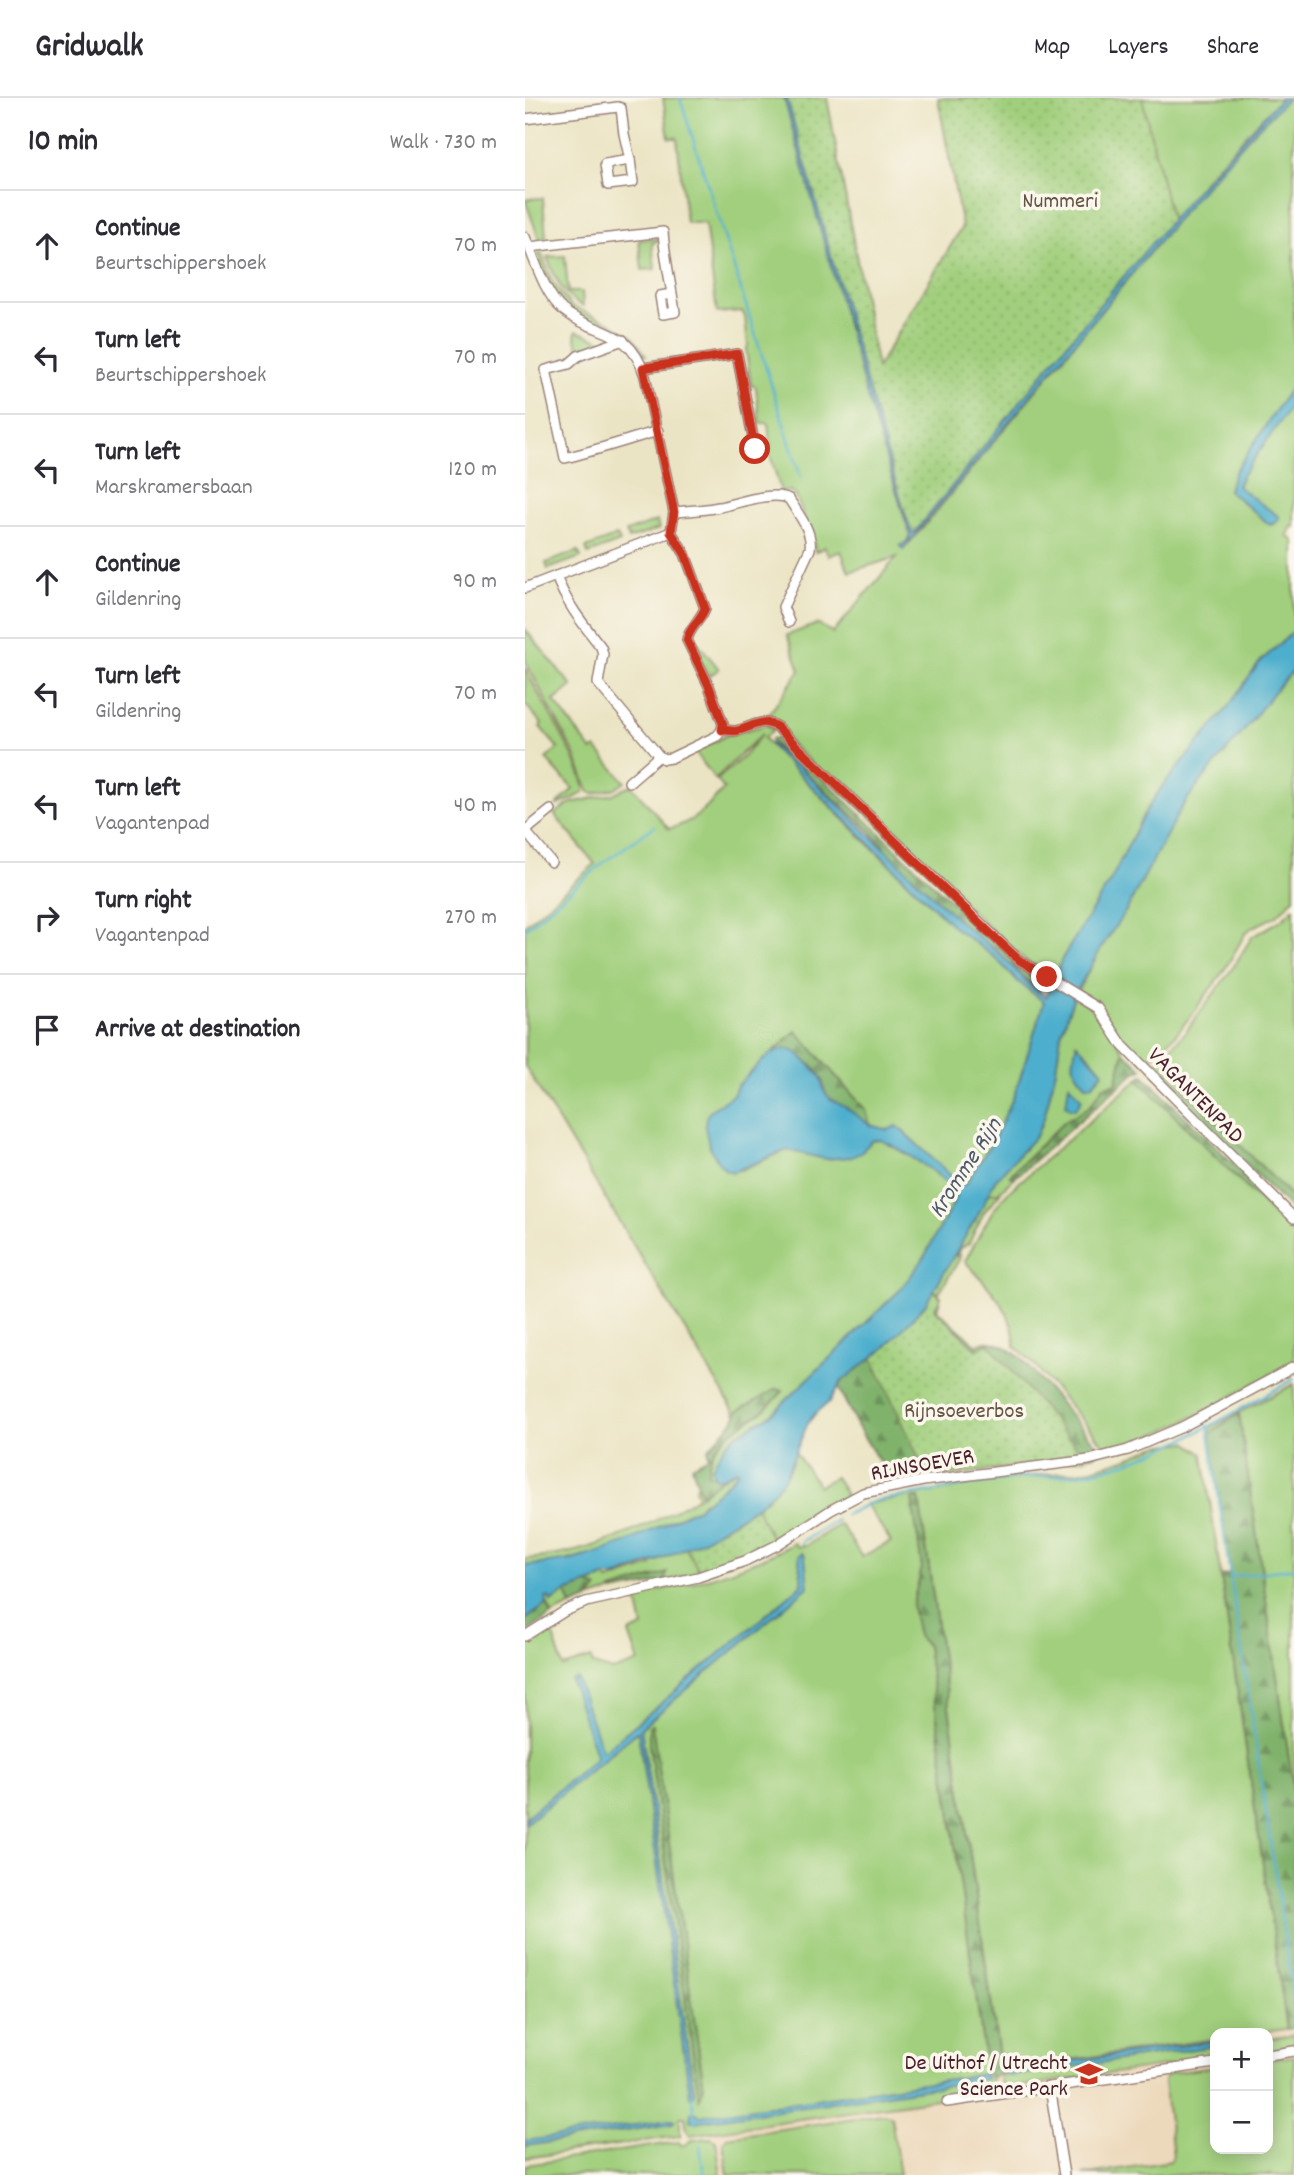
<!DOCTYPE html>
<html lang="en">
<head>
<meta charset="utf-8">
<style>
  :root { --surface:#fff; --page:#f2f2f3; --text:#2b2b33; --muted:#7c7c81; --line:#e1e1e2 }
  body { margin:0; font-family:Dekko,sans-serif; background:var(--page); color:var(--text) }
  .controls { position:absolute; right:21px; bottom:21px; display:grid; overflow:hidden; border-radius:14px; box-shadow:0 4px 18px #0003 }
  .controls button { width:63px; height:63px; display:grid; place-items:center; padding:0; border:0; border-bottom:2px solid var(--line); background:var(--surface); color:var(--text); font:35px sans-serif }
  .stop { position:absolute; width:21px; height:21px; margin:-16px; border:5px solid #c8321e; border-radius:50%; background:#fff }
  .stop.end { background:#c8321e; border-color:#fff; box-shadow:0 2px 7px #0008 }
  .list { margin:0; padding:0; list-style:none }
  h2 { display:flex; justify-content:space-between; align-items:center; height:91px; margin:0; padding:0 28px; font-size:30px }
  h2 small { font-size:23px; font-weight:400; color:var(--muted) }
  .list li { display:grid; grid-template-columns:46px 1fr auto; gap:21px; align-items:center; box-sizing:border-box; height:112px; padding:0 28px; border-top:2px solid var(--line) }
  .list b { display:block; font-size:26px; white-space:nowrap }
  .list p { margin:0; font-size:23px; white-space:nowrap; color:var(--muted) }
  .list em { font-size:23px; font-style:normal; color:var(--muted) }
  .icon { flex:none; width:38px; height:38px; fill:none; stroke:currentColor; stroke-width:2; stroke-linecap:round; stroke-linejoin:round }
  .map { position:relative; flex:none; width:769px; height:2077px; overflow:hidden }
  header { display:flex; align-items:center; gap:42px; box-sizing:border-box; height:98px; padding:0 35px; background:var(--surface); border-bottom:2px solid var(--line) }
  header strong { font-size:33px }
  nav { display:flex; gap:38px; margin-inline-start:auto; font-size:24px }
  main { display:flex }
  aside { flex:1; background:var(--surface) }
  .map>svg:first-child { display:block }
  .built { fill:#ecd8ba }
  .grass { fill:#a1cf7d; stroke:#767754; stroke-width:2; fill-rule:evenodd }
  .forest { fill:url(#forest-firs); stroke:#65684c; stroke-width:2 }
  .park { fill:url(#park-dots); stroke:#767754; stroke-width:2 }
  .water { fill:#4eafcd; stroke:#4c677c; stroke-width:2 }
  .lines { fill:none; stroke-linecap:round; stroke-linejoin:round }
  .stream { stroke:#4eafcd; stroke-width:2.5 }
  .minor-casing { stroke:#9a8278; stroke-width:12 }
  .minor { stroke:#fff; stroke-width:9 }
  .route { stroke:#c8321e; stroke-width:9 }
  .labels { text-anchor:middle; stroke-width:7; stroke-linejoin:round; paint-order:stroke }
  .park-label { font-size:23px; fill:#645444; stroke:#fbf7ec }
  .street-label { font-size:23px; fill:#4a1f2b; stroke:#fbf7ec }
  .poi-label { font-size:23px; fill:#4a1f2b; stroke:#fbf7ec; text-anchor:end }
  .water-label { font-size:24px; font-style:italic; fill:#4c596c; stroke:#fbf7ec }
</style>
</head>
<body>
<header>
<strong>Gridwalk</strong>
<nav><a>Map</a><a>Layers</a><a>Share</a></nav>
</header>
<main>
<aside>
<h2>10 min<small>Walk · 730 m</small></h2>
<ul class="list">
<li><svg class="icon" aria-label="ahead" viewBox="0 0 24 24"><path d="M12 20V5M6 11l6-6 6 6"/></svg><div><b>Continue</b><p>Beurtschippershoek</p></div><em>70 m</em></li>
<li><svg class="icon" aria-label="left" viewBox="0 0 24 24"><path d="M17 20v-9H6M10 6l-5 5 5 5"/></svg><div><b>Turn left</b><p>Beurtschippershoek</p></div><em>70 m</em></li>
<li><svg class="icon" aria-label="left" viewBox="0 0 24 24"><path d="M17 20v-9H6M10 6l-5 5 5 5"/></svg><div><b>Turn left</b><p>Marskramersbaan</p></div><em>120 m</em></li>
<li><svg class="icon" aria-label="ahead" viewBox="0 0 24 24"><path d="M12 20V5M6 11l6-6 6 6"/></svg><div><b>Continue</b><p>Gildenring</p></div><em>90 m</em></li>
<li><svg class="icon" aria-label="left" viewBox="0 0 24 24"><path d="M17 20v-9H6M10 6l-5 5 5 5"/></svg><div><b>Turn left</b><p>Gildenring</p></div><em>70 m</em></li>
<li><svg class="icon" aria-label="left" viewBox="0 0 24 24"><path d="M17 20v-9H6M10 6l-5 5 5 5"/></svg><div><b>Turn left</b><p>Vagantenpad</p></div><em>40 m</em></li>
<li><svg class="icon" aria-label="right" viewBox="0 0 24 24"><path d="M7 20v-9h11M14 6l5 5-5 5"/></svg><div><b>Turn right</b><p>Vagantenpad</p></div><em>270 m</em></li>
<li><svg class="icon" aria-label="arrive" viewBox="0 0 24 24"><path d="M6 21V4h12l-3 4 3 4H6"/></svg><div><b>Arrive at destination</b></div></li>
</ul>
</aside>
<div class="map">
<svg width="769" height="2077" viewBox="0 0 769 2077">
  <defs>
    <pattern id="forest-firs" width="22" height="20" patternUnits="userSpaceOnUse" patternTransform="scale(1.75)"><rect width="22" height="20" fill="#80b26c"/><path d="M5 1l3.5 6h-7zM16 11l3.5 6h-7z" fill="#6b9059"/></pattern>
    <pattern id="park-dots" width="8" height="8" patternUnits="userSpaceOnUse" patternTransform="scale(1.75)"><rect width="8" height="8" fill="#a1cf7d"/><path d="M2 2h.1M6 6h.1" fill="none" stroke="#8cb16c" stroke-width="1.8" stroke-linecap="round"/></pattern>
  </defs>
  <rect width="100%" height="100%" fill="#fbf7ec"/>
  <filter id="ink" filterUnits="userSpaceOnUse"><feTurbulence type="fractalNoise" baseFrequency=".0143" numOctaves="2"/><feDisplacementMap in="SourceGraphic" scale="14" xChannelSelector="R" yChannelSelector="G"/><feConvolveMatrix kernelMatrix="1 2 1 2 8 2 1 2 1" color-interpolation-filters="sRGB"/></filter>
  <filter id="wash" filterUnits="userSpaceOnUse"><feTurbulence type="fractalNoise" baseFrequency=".00686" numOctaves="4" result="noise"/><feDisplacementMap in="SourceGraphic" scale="28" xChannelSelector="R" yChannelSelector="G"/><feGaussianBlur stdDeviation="1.57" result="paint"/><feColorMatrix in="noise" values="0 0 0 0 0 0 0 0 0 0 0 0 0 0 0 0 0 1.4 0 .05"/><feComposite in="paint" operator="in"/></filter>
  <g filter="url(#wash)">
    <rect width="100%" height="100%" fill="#ebe4c4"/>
    <!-- built -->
    <path class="built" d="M769,1931V2077H193L183,2010L690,1942V2051H743V1935H737Z"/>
    <!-- grass -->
    <g class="grass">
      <path d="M138,0H259L344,305L385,437L378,452L402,425C477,335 550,244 625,154C669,101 712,46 763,0H769V285L710,374L703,392L740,423L745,427L749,426L754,419L712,389L716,379L769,304V429L767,428L762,438L769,443V533L735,564L701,612L636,690L619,716L587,780L537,861L529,879L500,862L240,622L275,572L262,537L293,526L308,535L372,459L324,474L316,453L303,458L300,449L290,454L289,445L271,398L266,393L256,394L244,353L246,352L243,325H235L231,289L226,287L221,252L223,248L220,219L217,213L192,215L180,125H161L152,40H144Z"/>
      <path d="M614,0H756L690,70L645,124Z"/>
      <path d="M18,100L21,140L14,141L0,101Z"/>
      <path d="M134,140V143L127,145L130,171L117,172L114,142Z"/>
      <path d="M16,155L28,185L46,208L83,224L106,237L121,257H117L101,238L51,215L40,208L25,188L12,157Z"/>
      <path d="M40,158L43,194H57L58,208C37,199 30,179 22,159Z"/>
      <path d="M52,233L79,244L77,247L54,252L50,237Z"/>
      <path d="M132,423L134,431L104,441L101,434Z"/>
      <path d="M92,438L95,444L63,456L61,450Z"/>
      <path d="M53,453L56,459L23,471L21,465Z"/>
      <path d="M0,531L47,588L29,603L67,653L71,650L100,684L91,690L68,696L63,693L50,657L0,563Z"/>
      <path d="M170,541L194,571L184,578L167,545Z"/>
      <path d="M0,570C10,593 62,673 59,693C58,698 37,704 31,708L48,691L21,661L33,650L15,629L17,626L0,606Z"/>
      <path d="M769,572V800L751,818L726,830L720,836L700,871L668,915L652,935L620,966C614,959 607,953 601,945C584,925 577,907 553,893L576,850L602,811L644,730L666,695L718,633L752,588Z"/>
      <path d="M241,627L249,631L239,640L244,646L341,744L430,830L472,861L490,881L519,904L490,996L468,1043L440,1087H436L372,1028L363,1032L345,1027L341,1012L253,949L221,979L208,997L186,1012L189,1057L201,1072H216L262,1052L274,1054L356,1042L397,1065L429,1090L431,1096L429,1104L397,1163L374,1193L247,1316L212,1336L201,1346L191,1361L187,1371L190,1379L194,1381L212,1372L213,1374L184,1402L177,1404L173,1410C150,1420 128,1432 105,1443C72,1457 36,1465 0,1468V1461C63,1457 119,1431 173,1399L170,1391C176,1382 177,1374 181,1364C188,1348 203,1337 217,1326L0,968V827L70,766L29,716L46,705L88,696L106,687L144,731C171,723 180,712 199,691L192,682L219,658L237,636L190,681L170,654L202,637Z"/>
      <path d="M769,810V1101L632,964L658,937L707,871L727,839L756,822Z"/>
      <path d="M549,898L570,911L599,954L591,986L579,988L564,1009L540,1023L485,1077L489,1080L467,1101L431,1158L435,1157L434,1162L413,1196L409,1192L411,1188L470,1082L511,1038L519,1020L531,971L536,936ZM551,946L564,957L578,974L567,987L564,988Z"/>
      <path d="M613,981L769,1137V1263C711,1296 651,1333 586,1352L578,1346L506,1263L490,1248C490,1212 462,1188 440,1163L467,1114L481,1096Z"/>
      <path d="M769,1286V1696L714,1316L685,1335L684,1330Z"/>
      <path d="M662,1344L678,1356L762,1931L731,1935H690V1941L476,1972L394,1400L388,1401L397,1470L387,1509L393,1538L402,1548L461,1968L465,1979L467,1993L165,2037L162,2033L160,2019H155V2038L0,2060V1726L113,1633L166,1997L169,1995L116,1630L282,1489L274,1458L277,1487L80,1652H77L70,1661L0,1720V1542L25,1527L38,1569L66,1560L68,1567L88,1573L114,1564L104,1535L118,1529L111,1497C166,1487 219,1472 269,1445L272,1449L280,1448L315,1426L337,1459L366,1444L341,1406L484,1380L560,1373L600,1361L632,1348Z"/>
      <path d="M270,1354L294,1388L310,1379L321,1397L249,1445L230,1456L139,1484L141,1476L64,1501L73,1490L62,1486L80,1479L83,1483L127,1468L126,1466C174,1442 258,1413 270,1354Z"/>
      <path d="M41,1494L46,1508L27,1517L20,1500L24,1499L27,1504Z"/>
      <path d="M769,1937V1949L743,1953V1941Z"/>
      <path d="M690,1948V1961L477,1991L474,1977L485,1978Z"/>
      <path d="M769,1958V2077H557L646,2063L648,2057L639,1984L640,1979L646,1975L690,1969V2051H743V1962Z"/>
      <path d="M358,2016L366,2018L375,2077H203L198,2044L202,2039Z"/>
      <path d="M186,2040L191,2043L196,2077H0V2067L154,2044L156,2047H161L166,2042Z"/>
    </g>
    <!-- forest -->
    <g class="forest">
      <path d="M254,639L488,862L504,874L518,882L514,894L476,857L436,825L367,760L346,734L247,644L246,641Z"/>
      <path d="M271,933L341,1012L345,1027L302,998C298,992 299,987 297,981C290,964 265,950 248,955Z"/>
      <path d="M599,954L617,971L609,975L489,1080L484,1078L540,1023L564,1009L579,988L591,986Z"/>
      <path d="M632,964L769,1101V1114L628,974L626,970Z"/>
      <path d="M618,977L769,1125V1137L613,981Z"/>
      <path d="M409,1192L416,1198L412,1212L452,1247C466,1237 487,1252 498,1262L572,1348L574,1352L570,1357L402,1377L366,1383L333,1329L313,1289C325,1272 343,1263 359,1250C378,1234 396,1213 409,1192Z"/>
      <path d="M251,1291L258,1293C252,1300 245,1307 238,1313C215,1329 182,1343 183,1376L199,1379L176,1397L167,1368L183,1359V1351L207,1325L213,1313Z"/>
      <path d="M714,1316L769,1696V1930L762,1931L696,1478L705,1476L685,1335Z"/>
      <path d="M394,1400L475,1967L474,1977L465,1979L461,1968L402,1548L393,1538L387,1508L397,1470L387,1401Z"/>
      <path d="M142,1475L139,1484L88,1494L87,1492Z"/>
      <path d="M62,1486L73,1490L64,1501L46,1508L41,1494Z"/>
      <path d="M22,1506L27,1517L0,1535V1522Z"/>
      <path d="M127,1626L179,1989L174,2000L124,1646V1628Z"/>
    </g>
    <!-- park -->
    <g class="park">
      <path d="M261,0H302L352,270L437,129L413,0H617L647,125L391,435L387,437L384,434L353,331Z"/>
      <path d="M460,1095H475L459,1114L444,1145L428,1155Z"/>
      <path d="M406,1191L416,1199L410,1211L452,1252L463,1245L561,1360L403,1380L346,1257Z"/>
      <path d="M231,1409L249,1445L230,1456L176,1475L160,1449L196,1432Z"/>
    </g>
    <!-- water -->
    <g class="water">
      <path d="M259,0H262L347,304L378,409L387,435L390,434L542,246L668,96L756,0H763L725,38L668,102L378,452L375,448L384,442L385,437L344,305Z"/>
      <path d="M769,285V304L716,379L712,388L754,419L753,423L745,427L703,392L710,374Z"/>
      <path d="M769,533V572C749,591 735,613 717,635C696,660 674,683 656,710L602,811L576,850L549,898L536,936L531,971L519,1020L511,1038L470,1082L453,1117L400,1207L361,1249L317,1283L304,1304L289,1317L282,1327L260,1379L249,1393L231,1409L178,1442L130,1464L90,1479H80L62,1486L41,1494L26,1504L24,1499L21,1500L22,1506L0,1522V1468L47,1462L75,1454L102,1444L173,1410C177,1404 181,1404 186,1399C196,1392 205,1383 213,1374L211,1372L194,1381L190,1379L187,1371L191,1361L201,1346L212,1337L247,1316L374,1193L397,1163L429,1104L431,1096C425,1081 372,1049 356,1042H348L336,1054L327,1059L300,1061L262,1052L208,1074L201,1072L194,1065L184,1047L180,1029L181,1019L186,1012L208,997L212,988L237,963L245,956L259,951L267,952L275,957L296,979L299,993L306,1002L319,1008L345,1027L363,1032L372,1028L436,1087H440L468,1043L490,996L519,904L490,881L472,861L430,830L245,647V645L271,666L436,825L476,857L504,886L521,899L537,861L587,780L619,716L636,690L701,612L735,564Z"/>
      <path d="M552,945L578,974L567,987H561C546,971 546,967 552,945Z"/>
      <path d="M544,986L557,1001L551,1010L546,1011L541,1007Z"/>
      <path d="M277,1455L280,1458L283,1489L116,1630L169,1996L165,1998L113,1633L0,1726V1720L70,1661L71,1657L46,1582L51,1580L52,1582L77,1652H80L277,1487L274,1458Z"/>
      <path d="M690,1943V1948L485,1978L477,1976L478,1973Z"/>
      <path d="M460,1976L461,1981L452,1983L170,2024L165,2022L166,2015L170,2014L175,2018Z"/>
      <path d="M145,2022H150L147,2026L0,2048V2043Z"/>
    </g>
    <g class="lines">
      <!-- stream -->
      <g class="stream">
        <path d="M155,0L276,380"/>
        <path d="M0,831L79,764L130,728"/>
        <path d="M683,1328L769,1902"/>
        <path d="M320,1417L350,1403L368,1400C407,1394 446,1386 485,1381C513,1378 543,1379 570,1373C642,1357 706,1316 769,1281"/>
        <path d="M276,1447L278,1443L312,1422"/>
        <path d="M705,1479L769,1470"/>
        <path d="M167,1997L170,2024"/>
        <path d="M175,2048L179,2077"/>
      </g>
    </g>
  </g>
  <g filter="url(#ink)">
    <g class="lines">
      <defs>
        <g id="minor">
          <path d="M0,21L93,9L96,10L99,36L105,62"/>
          <path d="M105,62L108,84L83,87L80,66Z"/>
          <path d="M0,139C9,160 20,197 38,212C71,239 104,227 120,278L149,414L146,434"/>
          <path d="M4,149L138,134C140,161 146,187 150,214L138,216L135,198L147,196"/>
          <path d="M98,242L53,258L44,266L21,272L40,360C72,352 102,342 133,333"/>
          <path d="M118,270L212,256L230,350"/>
          <path d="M149,414C164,413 179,412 194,409C211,406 249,392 264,401C273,416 288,433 285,451L258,509L264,524"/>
          <path d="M31,478C41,505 58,526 76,549L78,556L73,585L134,658L139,661L146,660L192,638L197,632L198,626L184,588L162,542C164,530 176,522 180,510L160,456L146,434"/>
          <path d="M0,490L146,434"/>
          <path d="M197,632C198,632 209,633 210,633C226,631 236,618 252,629L494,862L573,910L598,948L769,1120"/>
          <path d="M104,684L134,658"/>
          <path d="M0,733L26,764"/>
          <path d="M0,733L26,712"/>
          <path d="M0,1538L40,1513L61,1504L173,1479L220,1463L252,1447L306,1412L338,1395L398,1383L564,1362L603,1352L657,1329L769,1269"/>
          <path d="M743,1957L769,1953"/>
          <path d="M525,1989L539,2077"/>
          <path d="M422,2004L690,1965"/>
        </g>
      </defs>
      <!-- minor casing -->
      <use href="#minor" class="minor-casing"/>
      <!-- minor -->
      <use href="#minor" class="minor"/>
    </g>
  </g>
  <g class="lines" filter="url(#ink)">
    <!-- route -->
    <path class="route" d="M230,351L212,256L118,270L149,414L146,434L160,456L180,510C176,522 164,530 162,542L184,588L198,626L197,632C198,632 209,633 210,633C226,631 236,618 252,629L467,837L494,862L522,879"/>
  </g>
  <!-- icons -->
  <defs>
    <symbol id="university-bare" viewBox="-9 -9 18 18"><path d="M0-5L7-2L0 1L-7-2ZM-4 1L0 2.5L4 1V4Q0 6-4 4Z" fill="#c8321e" stroke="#fbf7ec" stroke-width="2.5" paint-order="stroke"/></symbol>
  </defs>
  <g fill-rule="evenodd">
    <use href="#university-bare" x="545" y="1957" width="38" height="38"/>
  </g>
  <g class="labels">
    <!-- park labels -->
    <g class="park-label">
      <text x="535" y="109">Nummeri</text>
      <text x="439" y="1319">Rijnsoeverbos</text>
    </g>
    <!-- street labels -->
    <g class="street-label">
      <text transform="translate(672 996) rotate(45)" y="8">VAGANTENPAD</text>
      <text transform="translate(397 1365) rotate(-10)" y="8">RIJNSOEVER</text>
    </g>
    <!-- poi labels -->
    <g class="poi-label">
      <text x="543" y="1971">De Uithof / Utrecht<tspan x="543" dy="26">Science Park</tspan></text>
    </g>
    <!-- water labels -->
    <g class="water-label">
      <text transform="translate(439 1069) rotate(-57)" y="8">Kromme Rijn</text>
    </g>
  </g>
</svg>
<div class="controls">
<button>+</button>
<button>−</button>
</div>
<div class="stop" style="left:230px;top:351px"></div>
<div class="stop end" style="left:522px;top:879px"></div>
</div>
</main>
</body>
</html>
